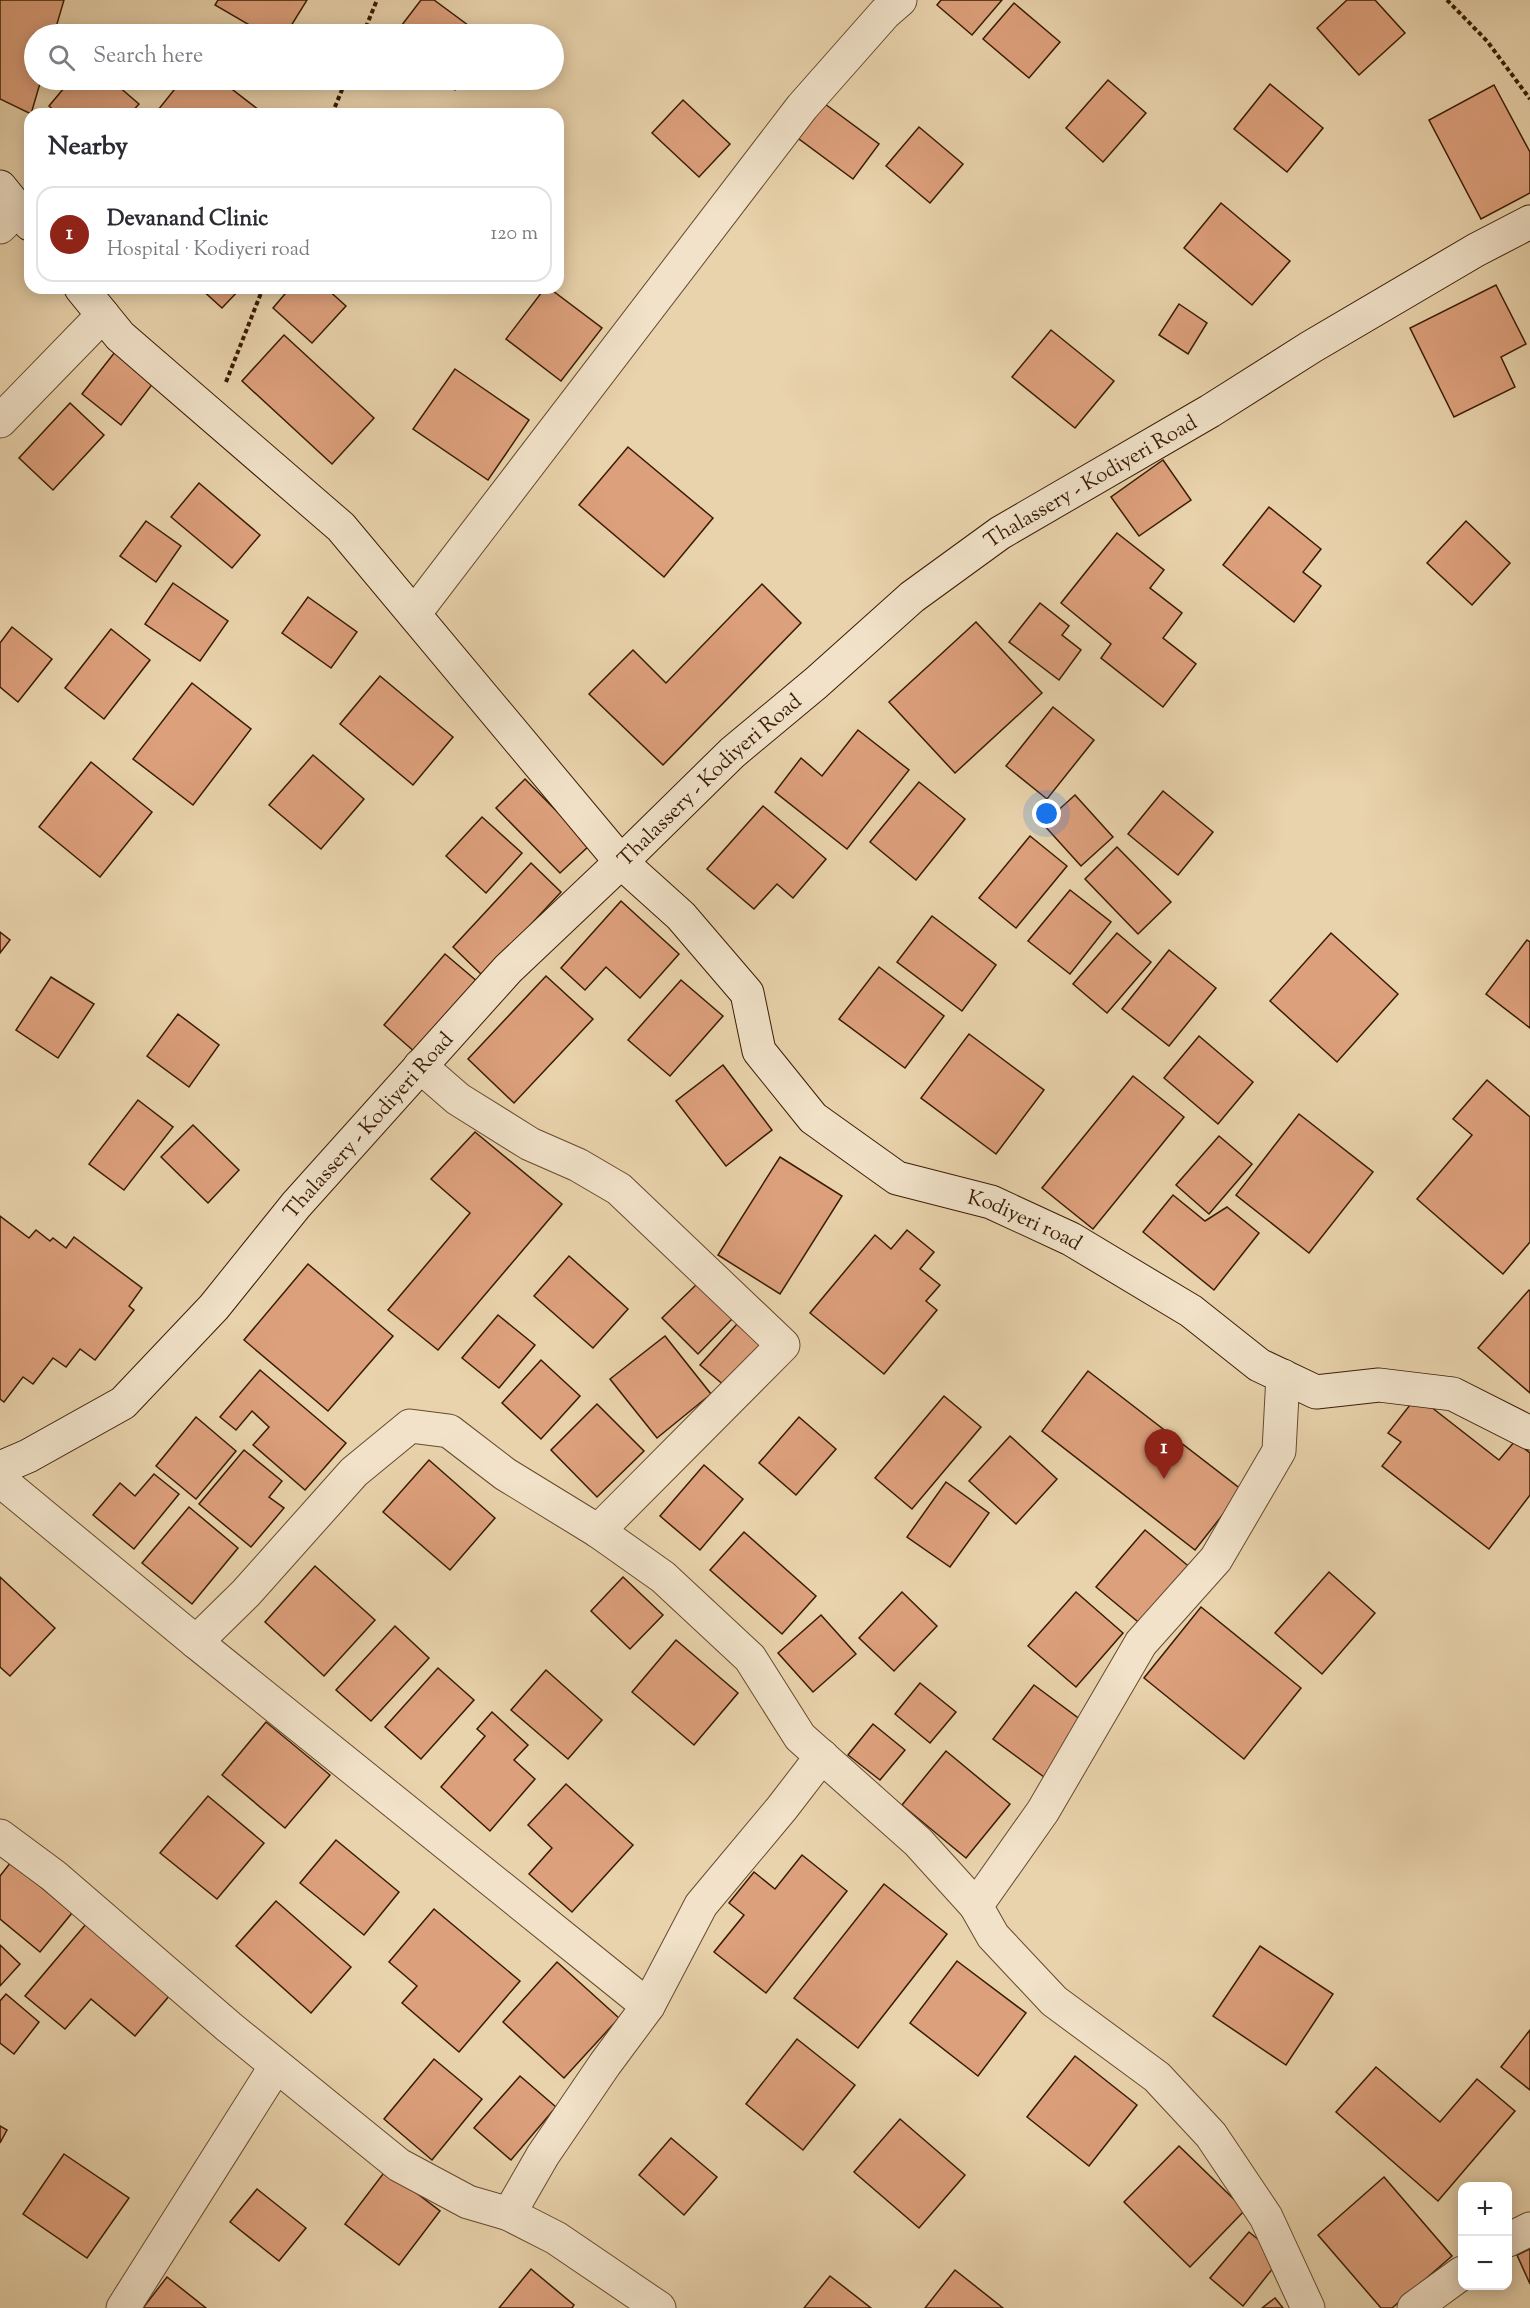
<!DOCTYPE html>
<html lang="en">
<head>
<meta charset="utf-8">
<style>
  :root { --surface:#fff; --page:#f7f7f7; --text:#2b2b33; --muted:#7c7c81; --line:#e1e1e2; --accent:#8f2418 }
  body { margin:0; font-family:"Sorts Mill Goudy",serif; background:var(--page); color:var(--text) }
  .controls { position:absolute; right:18px; bottom:18px; display:grid; overflow:hidden; border-radius:12px; box-shadow:0 3px 15px #0003 }
  .controls button { width:54px; height:54px; display:grid; place-items:center; padding:0; border:0; border-bottom:2px solid var(--line); background:var(--surface); color:var(--text); font:30px sans-serif }
  .you { position:absolute; left:1047px; top:814px; width:21px; height:21px; margin:-15px; border:4px solid #fff; border-radius:50%; background:#1a73e8; box-shadow:0 0 0 9px #1a73e833 }
  .badge { display:grid; place-items:center; width:39px; height:39px; border-radius:50%; background:var(--accent); color:#fff; font-size:20px; font-weight:700 }
  .pin { position:absolute; translate:-50% -50px; filter:drop-shadow(0 2px 3px #0008) }
  .pin::after { content:''; position:absolute; top:32px; width:21px; height:18px; background:inherit; clip-path:polygon(0 0,100% 0,50% 100%) }
  .list { margin:0; padding:0; list-style:none }
  h2 { display:flex; justify-content:space-between; align-items:center; height:78px; margin:0; padding:0 24px; font-size:26px }
  h2 small { font-size:20px; font-weight:400; color:var(--muted) }
  .list li { display:grid; grid-template-columns:39px 1fr auto; gap:18px; align-items:center; box-sizing:border-box; height:96px; margin:0 12px 12px; padding:0 12px; border:2px solid var(--line); border-radius:18px }
  .list b { display:block; font-size:22px; white-space:nowrap }
  .list p { margin:0; font-size:20px; white-space:nowrap; color:var(--muted) }
  .list em { font-size:20px; font-style:normal; color:var(--muted) }
  .icon { flex:none; width:33px; height:33px; fill:none; stroke:currentColor; stroke-width:2; stroke-linecap:round; stroke-linejoin:round }
  .map { position:relative; flex:none; width:1530px; height:2308px; overflow:hidden }
  .search { position:absolute; background:var(--surface); box-shadow:0 3px 15px #0003; left:24px; top:24px; width:540px; height:66px; display:flex; align-items:center; gap:15px; box-sizing:border-box; padding:0 21px; border-radius:33px; color:var(--muted); font-size:22px }
  .panel { position:absolute; background:var(--surface); box-shadow:0 3px 15px #0003; left:24px; top:108px; width:540px; height:186px; border-radius:18px }
  .map>svg:first-child { display:block }
  .building { fill:#dda07c; stroke:#3a1c03; stroke-width:1.5 }
  .lines { fill:none; stroke-linecap:round; stroke-linejoin:round }
  .street-casing { stroke:#664a2d; stroke-width:35 }
  .secondary-casing { stroke:#3a1c03; stroke-width:35 }
  .path { stroke:#3a1c03; stroke-width:4; stroke-dasharray:4.5 3; stroke-linecap:butt }
  .street { stroke:#f1e2c9; stroke-width:33 }
  .secondary { stroke:#f1e2c9; stroke-width:33 }
  .labels { text-anchor:middle; stroke-width:5; stroke-linejoin:round; paint-order:stroke }
  .street-label { font-size:21px; fill:#3a1c03; stroke:#f1e2c9 }
</style>
</head>
<body>
<div class="map">
<svg width="1530" height="2308" viewBox="0 0 1530 2308">
  <rect width="100%" height="100%" fill="#e9d3ac"/>
  <filter id="stains"><feTurbulence type="fractalNoise" baseFrequency=".00333" numOctaves="4"/><feColorMatrix values="0 0 0 0 .2 0 0 0 0 .09 0 0 0 0 .02 0 0 0 .5 -.17"/></filter>
  <radialGradient id="worn" r=".72"><stop offset=".6" stop-color="#630" stop-opacity="0"/><stop offset="1" stop-color="#630" stop-opacity=".3"/></radialGradient>
  <!-- building -->
  <g class="building">
    <path d="M0,0H64L54,34H34V80H41L31,114L0,99Z"/>
    <path d="M218,0H307L286,34H265L215,5Z"/>
    <path d="M421,0H434L480,34H395Z"/>
    <path d="M941,0H1002L972,35L937,5Z"/>
    <path d="M1347,0H1375L1405,33L1359,75L1317,28Z"/>
    <path d="M1014,3L1060,42L1029,78L983,39Z"/>
    <path d="M58,80H111L139,104L130,114H58L49,106L64,88L56,81Z"/>
    <path d="M182,80H220L264,114H164L158,110Z"/>
    <path d="M441,80H462L455,90Z"/>
    <path d="M1108,80L1146,113L1103,162L1066,128Z"/>
    <path d="M1270,84L1323,128L1287,172L1234,129Z"/>
    <path d="M1494,85L1530,152V193L1481,219L1429,120Z"/>
    <path d="M683,100L730,144L699,177L652,133Z"/>
    <path d="M821,101L879,144L853,179L795,136Z"/>
    <path d="M919,127L963,164L930,203L886,166Z"/>
    <path d="M1221,203L1290,261L1252,305L1184,248Z"/>
    <path d="M1496,285L1526,344L1501,357L1515,387L1454,417L1410,328Z"/>
    <path d="M200,288H241L222,308Z"/>
    <path d="M290,288H326L346,306L312,343L273,308Z"/>
    <path d="M545,288H549L602,328L561,381L506,339Z"/>
    <path d="M1179,304L1207,323L1188,354L1159,335Z"/>
    <path d="M1051,330L1114,381L1075,428L1012,377Z"/>
    <path d="M284,335L374,418L332,464L242,381Z"/>
    <path d="M115,352L154,382L121,425L82,394Z"/>
    <path d="M455,369L529,420L488,480L413,429Z"/>
    <path d="M70,403L104,435L53,490L19,458Z"/>
    <path d="M628,447L713,518L664,577L579,505Z"/>
    <path d="M1163,460L1191,500L1139,536L1111,497Z"/>
    <path d="M199,483L260,535L232,568L171,517Z"/>
    <path d="M1269,507L1321,549L1303,572L1321,586L1294,622L1223,565Z"/>
    <path d="M146,521L181,546L156,582L120,556Z"/>
    <path d="M1466,521L1510,563L1472,605L1427,563Z"/>
    <path d="M1117,533L1164,570L1150,588L1182,613L1163,638L1196,664L1163,707L1101,658L1111,644L1061,603Z"/>
    <path d="M173,583L228,621L200,661L145,624Z"/>
    <path d="M762,584L801,623L663,765L589,694L633,650L666,683Z"/>
    <path d="M308,597L357,632L331,668L282,633Z"/>
    <path d="M1040,603L1069,626L1062,635L1081,650L1059,680L1009,642Z"/>
    <path d="M976,622L1042,693L955,773L889,702Z"/>
    <path d="M12,627L52,659L18,702L0,687V643Z"/>
    <path d="M111,629L150,660L104,719L65,688Z"/>
    <path d="M380,676L453,737L413,785L340,724Z"/>
    <path d="M192,683L251,729L193,805L133,759Z"/>
    <path d="M1053,707L1094,740L1047,799L1006,766Z"/>
    <path d="M858,730L909,770L847,849L775,792L801,758L822,776Z"/>
    <path d="M313,755L364,799L321,849L269,805Z"/>
    <path d="M91,762L152,812L100,877L39,827Z"/>
    <path d="M525,779L590,845L560,873L496,808Z"/>
    <path d="M919,782L965,819L916,880L870,842Z"/>
    <path d="M1163,791L1213,832L1178,875L1128,834Z"/>
    <path d="M1075,795L1113,837L1081,866L1043,824Z"/>
    <path d="M763,806L826,859L793,898L777,884L754,909L707,869Z"/>
    <path d="M482,817L522,853L486,893L446,856Z"/>
    <path d="M1030,836L1067,866L1016,928L979,898Z"/>
    <path d="M1117,847L1171,902L1138,934L1085,879Z"/>
    <path d="M531,863L561,892L483,976L453,947Z"/>
    <path d="M1070,890L1111,922L1070,974L1028,941Z"/>
    <path d="M621,901L679,954L640,998L606,967L585,990L561,968Z"/>
    <path d="M932,916L996,965L962,1011L897,962Z"/>
    <path d="M0,932L10,940L0,953Z"/>
    <path d="M1117,933L1151,962L1107,1013L1073,984Z"/>
    <path d="M1331,933L1398,994L1337,1062L1270,1001Z"/>
    <path d="M1527,940L1530,942V1028L1486,994Z"/>
    <path d="M1169,950L1216,988L1169,1046L1122,1009Z"/>
    <path d="M445,954L478,982L416,1053L384,1025Z"/>
    <path d="M879,967L944,1016L905,1068L839,1019Z"/>
    <path d="M546,976L593,1019L514,1103L468,1059Z"/>
    <path d="M51,977L94,1004L58,1058L16,1030Z"/>
    <path d="M681,980L723,1016L670,1076L628,1040Z"/>
    <path d="M178,1014L219,1045L189,1087L147,1056Z"/>
    <path d="M969,1034L1044,1090L996,1154L921,1098Z"/>
    <path d="M1199,1036L1253,1082L1218,1124L1164,1078Z"/>
    <path d="M723,1065L772,1130L726,1166L676,1101Z"/>
    <path d="M1133,1076L1184,1117L1093,1229L1042,1188Z"/>
    <path d="M1487,1080L1530,1117V1242L1503,1274L1417,1199L1472,1135L1453,1119Z"/>
    <path d="M138,1100L173,1127L124,1190L89,1164Z"/>
    <path d="M1299,1114L1373,1172L1309,1253L1236,1195Z"/>
    <path d="M193,1125L239,1170L208,1203L161,1157Z"/>
    <path d="M475,1132L562,1204L438,1350L388,1310L470,1213L431,1179Z"/>
    <path d="M1219,1136L1252,1164L1209,1214L1176,1185Z"/>
    <path d="M780,1157L842,1196L780,1294L718,1255Z"/>
    <path d="M1173,1195L1205,1221L1227,1207L1259,1233L1214,1290L1143,1232Z"/>
    <path d="M0,1216L29,1238L36,1230L50,1241L53,1238L66,1248L74,1237L142,1288L129,1306L134,1310L95,1360L80,1349L66,1367L53,1358L33,1384L23,1377L4,1402L0,1399Z"/>
    <path d="M907,1230L934,1252L920,1269L940,1285L926,1301L937,1310L884,1374L810,1313L875,1235L891,1249Z"/>
    <path d="M569,1256L628,1309L593,1348L534,1296Z"/>
    <path d="M308,1264L393,1336L328,1411L244,1340Z"/>
    <path d="M698,1283L733,1318L698,1354L662,1318Z"/>
    <path d="M1529,1290L1530,1291V1393L1478,1348Z"/>
    <path d="M498,1315L535,1345L499,1388L462,1358Z"/>
    <path d="M737,1324L761,1345L725,1386L700,1365Z"/>
    <path d="M665,1336L711,1394L657,1438L610,1379Z"/>
    <path d="M541,1360L580,1396L541,1439L502,1403Z"/>
    <path d="M260,1370L346,1443L305,1490L253,1445L269,1427L252,1411L236,1430L220,1417Z"/>
    <path d="M1088,1371L1242,1490L1195,1550L1042,1431Z"/>
    <path d="M944,1396L981,1427L912,1509L875,1478Z"/>
    <path d="M1417,1396L1499,1460L1515,1441L1530,1453V1495L1489,1549L1382,1466L1401,1442L1388,1433Z"/>
    <path d="M597,1404L644,1451L597,1497L551,1450Z"/>
    <path d="M196,1417L236,1451L196,1499L156,1466Z"/>
    <path d="M799,1417L836,1449L796,1495L759,1463Z"/>
    <path d="M1010,1436L1057,1479L1016,1524L969,1481Z"/>
    <path d="M244,1450L282,1481L269,1497L284,1508L251,1547L199,1504Z"/>
    <path d="M429,1460L495,1518L450,1570L383,1512Z"/>
    <path d="M704,1465L743,1499L700,1550L660,1516Z"/>
    <path d="M154,1474L179,1494L134,1549L93,1515L120,1483L135,1496Z"/>
    <path d="M946,1482L989,1513L950,1567L907,1537Z"/>
    <path d="M189,1507L238,1548L192,1604L142,1563Z"/>
    <path d="M1145,1530L1192,1569L1143,1626L1096,1587Z"/>
    <path d="M744,1532L816,1596L782,1634L710,1570Z"/>
    <path d="M315,1566L375,1620L324,1676L265,1622Z"/>
    <path d="M1329,1572L1375,1613L1322,1674L1275,1633Z"/>
    <path d="M0,1577L55,1628L10,1676L0,1667Z"/>
    <path d="M623,1577L663,1615L630,1649L591,1611Z"/>
    <path d="M902,1592L937,1626L894,1671L859,1638Z"/>
    <path d="M1076,1592L1123,1633L1076,1687L1028,1646Z"/>
    <path d="M1201,1607L1301,1688L1244,1759L1144,1678Z"/>
    <path d="M821,1615L856,1654L813,1692L778,1653Z"/>
    <path d="M395,1626L429,1658L371,1721L336,1690Z"/>
    <path d="M676,1640L738,1693L694,1745L632,1692Z"/>
    <path d="M438,1668L474,1700L421,1759L385,1727Z"/>
    <path d="M546,1670L602,1720L568,1759L511,1710Z"/>
    <path d="M920,1683L956,1712L930,1743L895,1714Z"/>
    <path d="M1034,1685L1085,1723L1044,1777L993,1739Z"/>
    <path d="M492,1712L528,1745L514,1760L535,1779L490,1831L441,1787L485,1736L477,1729Z"/>
    <path d="M266,1722L330,1775L285,1828L222,1775Z"/>
    <path d="M873,1724L905,1750L880,1780L848,1755Z"/>
    <path d="M946,1751L1010,1804L966,1858L902,1805Z"/>
    <path d="M566,1784L633,1845L572,1912L529,1874L552,1848L528,1825Z"/>
    <path d="M208,1796L264,1843L217,1899L160,1853Z"/>
    <path d="M336,1840L399,1892L364,1935L300,1883Z"/>
    <path d="M802,1855L847,1891L766,1993L714,1952L744,1915L729,1903L754,1872L775,1889Z"/>
    <path d="M11,1862L72,1913L40,1952L0,1919V1876Z"/>
    <path d="M884,1884L947,1934L858,2048L794,1998Z"/>
    <path d="M276,1901L351,1967L311,2013L236,1946Z"/>
    <path d="M434,1909L520,1981L459,2052L402,2003L417,1986L389,1962Z"/>
    <path d="M86,1924L170,1995L135,2036L91,1999L65,2029L25,1996Z"/>
    <path d="M0,1945L20,1964L0,1986Z"/>
    <path d="M1260,1946L1333,1994L1286,2065L1213,2016Z"/>
    <path d="M957,1961L1026,2013L978,2076L910,2023Z"/>
    <path d="M557,1962L619,2018L564,2078L503,2022Z"/>
    <path d="M6,1994L39,2022L14,2054L0,2043V2001Z"/>
    <path d="M1530,2030V2090L1501,2067Z"/>
    <path d="M797,2039L855,2085L803,2150L746,2104Z"/>
    <path d="M1075,2056L1137,2105L1089,2166L1027,2117Z"/>
    <path d="M434,2059L482,2099L432,2160L384,2119Z"/>
    <path d="M1376,2067L1440,2122L1477,2079L1515,2111L1438,2201L1336,2112Z"/>
    <path d="M520,2076L556,2107L511,2160L474,2128Z"/>
    <path d="M900,2119L965,2175L919,2228L854,2172Z"/>
    <path d="M0,2126L7,2130L0,2143Z"/>
    <path d="M671,2138L717,2177L684,2215L639,2175Z"/>
    <path d="M1179,2146L1245,2210L1190,2267L1124,2202Z"/>
    <path d="M64,2154L129,2198L87,2258L23,2214Z"/>
    <path d="M386,2170L440,2211L399,2265L345,2224Z"/>
    <path d="M1384,2177L1452,2256L1392,2308H1381L1318,2235Z"/>
    <path d="M257,2189L306,2228L279,2261L230,2222Z"/>
    <path d="M1249,2232L1281,2258L1243,2306L1210,2278Z"/>
    <path d="M1530,2249V2284L1517,2255Z"/>
    <path d="M531,2269L574,2305L572,2308H499Z"/>
    <path d="M955,2270L1003,2308H925Z"/>
    <path d="M830,2276L871,2308H804Z"/>
    <path d="M167,2277L206,2308H143Z"/>
    <path d="M1275,2298L1283,2308H1262Z"/>
  </g>
  <g class="lines">
    <defs>
      <g id="street">
        <path d="M0,227L18,209"/>
        <path d="M0,421L103,315"/>
        <path d="M414,614L802,107L885,13L900,0"/>
        <path d="M420,1066L458,1099L530,1144L578,1165L619,1189L783,1345L598,1531"/>
        <path d="M1283,1376L1279,1451L1216,1559L1141,1643L1043,1811L976,1906L993,1936L1054,2001L1157,2077L1211,2135L1266,2217L1308,2308"/>
        <path d="M0,1480L196,1642L246,1593L354,1472L410,1426L449,1431L505,1474L598,1531L663,1577L750,1658L800,1737L918,1842L976,1906"/>
        <path d="M196,1642L648,2006"/>
        <path d="M0,1836L54,1876L229,2027L399,2165L468,2202L509,2214L543,2155L605,2064L648,2006L701,1905L782,1808L822,1756"/>
        <path d="M509,2214L556,2238L659,2308"/>
        <path d="M1508,2240L1530,2229"/>
        <path d="M123,2308L276,2066"/>
        <path d="M1414,2308L1462,2273"/>
      </g>
      <g id="secondary">
        <path d="M0,187L30,224"/>
        <path id="s1" d="M81,288L120,336L341,527L621,862L681,916L747,993L759,1051L813,1118L897,1178L991,1202L1071,1239L1191,1311L1259,1365L1316,1392L1379,1385L1453,1394L1530,1433"/>
        <path id="s2" d="M0,1468L28,1456L123,1403L214,1307L296,1205L508,969L621,862L732,753L816,683L912,597L1000,533L1210,411L1311,347L1476,250L1530,222"/>
      </g>
    </defs>
    <!-- street casing -->
    <use href="#street" class="street-casing"/>
    <!-- secondary casing -->
    <use href="#secondary" class="secondary-casing"/>
    <!-- path -->
    <g class="path">
      <path d="M1447,0L1487,41L1530,99"/>
      <path d="M363,34L377,0"/>
      <path d="M332,114L346,80"/>
      <path d="M226,382L263,288"/>
    </g>
    <!-- street -->
    <use href="#street" class="street"/>
    <!-- secondary -->
    <use href="#secondary" class="secondary"/>
  </g>
  <g class="labels">
    <!-- street labels -->
    <g class="street-label">
      <text dy="7" stroke="none"><textPath href="#s2" startOffset="1482">Thalassery - Kodiyeri Road</textPath></text>
      <text dy="7" stroke="none"><textPath href="#s2" startOffset="996">Thalassery - Kodiyeri Road</textPath></text>
      <text dy="7" stroke="none"><textPath href="#s2" startOffset="510">Thalassery - Kodiyeri Road</textPath></text>
      <text dy="7" stroke="none"><textPath href="#s1" startOffset="1356">Kodiyeri road</textPath></text>
    </g>
  </g>
  <rect width="100%" height="100%" filter="url(#stains)"/>
  <rect width="100%" height="100%" fill="url(#worn)"/>
</svg>
<div class="controls">
<button>+</button>
<button>−</button>
</div>
<div class="you"></div>
<div class="pin badge" style="left:1164px;top:1479px">1</div>
<div class="search"><svg class="icon" aria-label="search" viewBox="0 0 24 24"><circle cx="10" cy="10" r="6"/><path d="M15 15l6 6"/></svg>Search here</div>
<section class="panel">
<h2>Nearby<small></small></h2>
<ul class="list">
<li><span class="badge">1</span><div><b>Devanand Clinic</b><p>Hospital · Kodiyeri road</p></div><em>120 m</em></li>
</ul>
</section>
</div>
</body>
</html>
